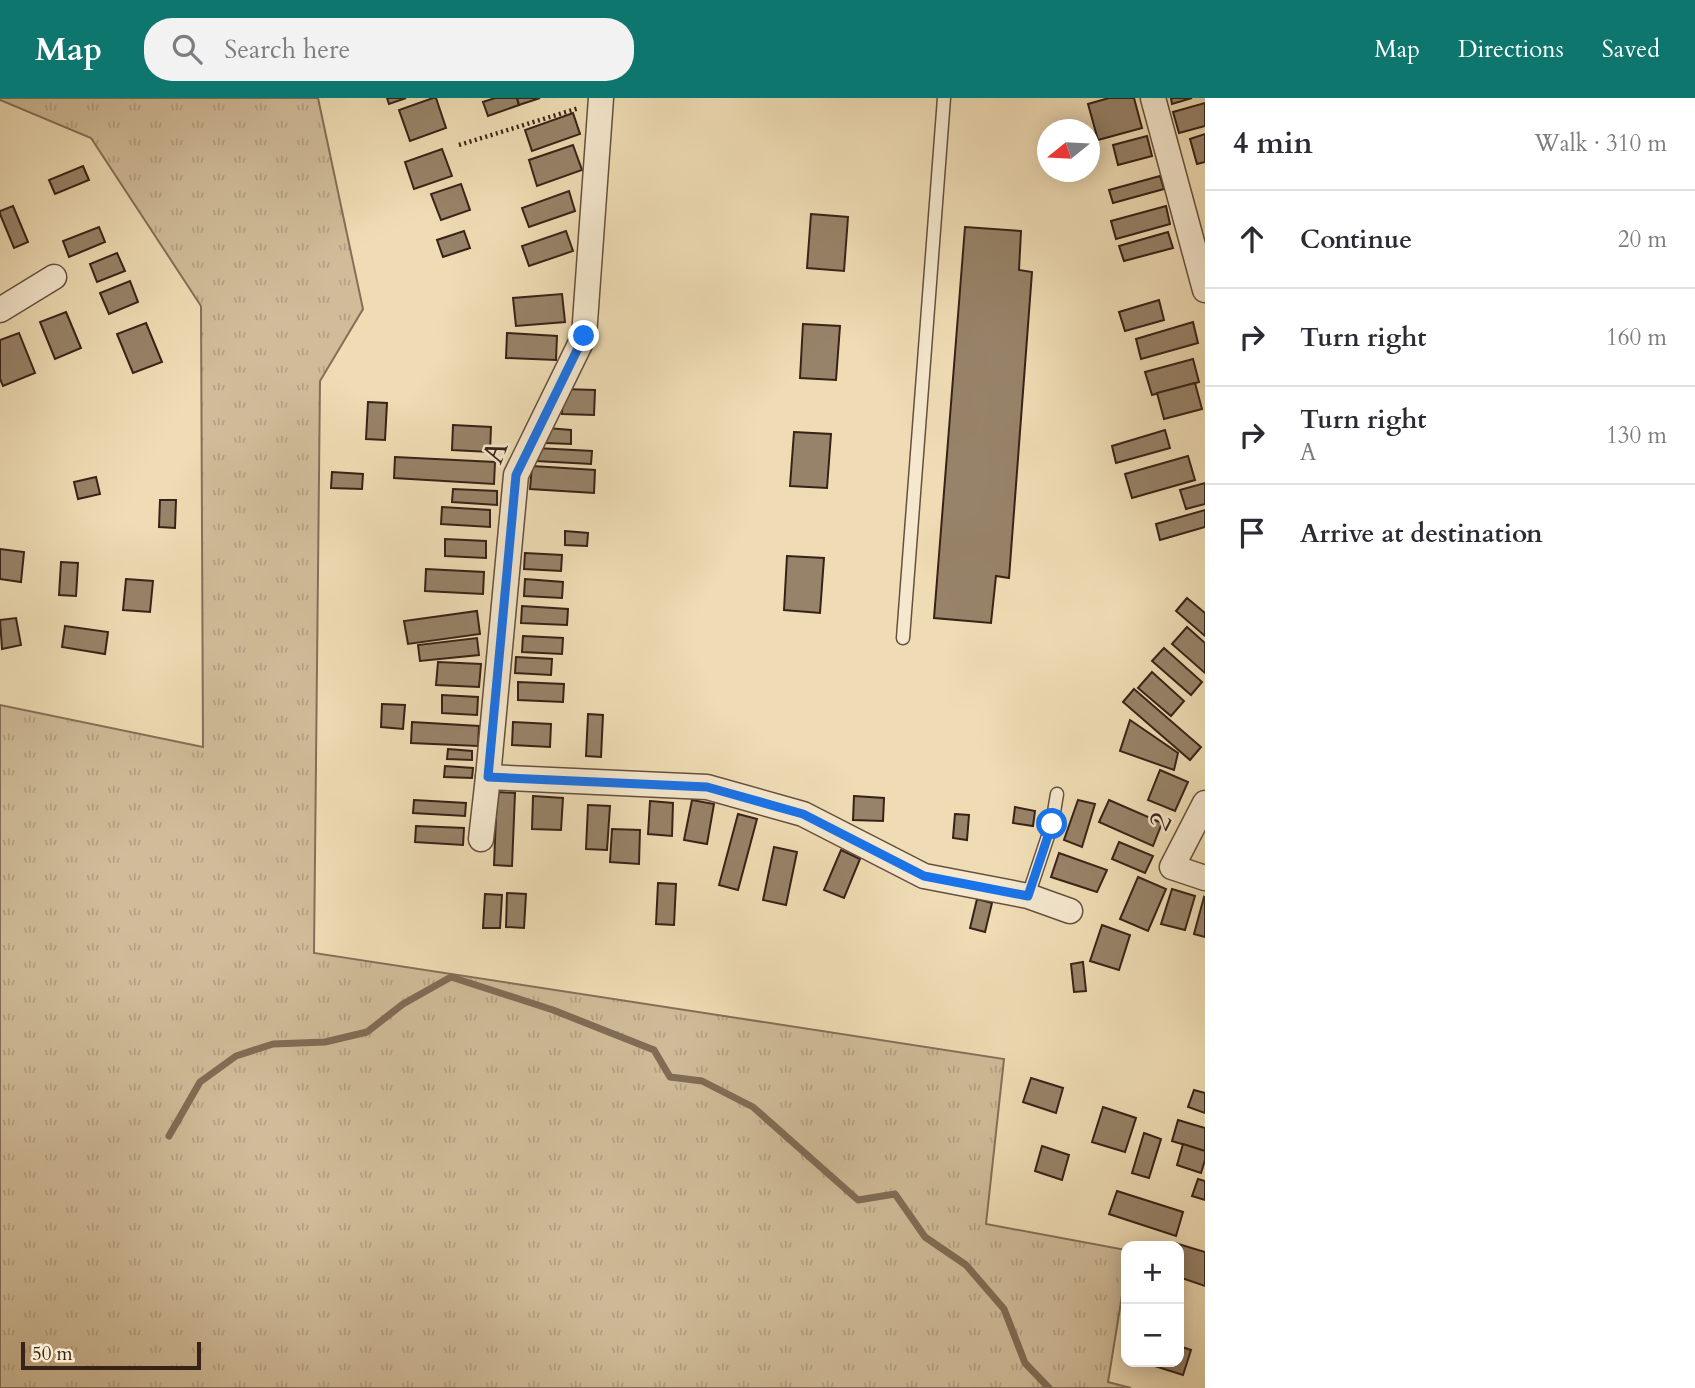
<!DOCTYPE html>
<html lang="en">
<head>
<meta charset="utf-8">
<style>
  :root { --surface:#fff; --page:#f2f2f3; --text:#2b2b33; --muted:#7c7c81; --line:#e1e1e2; --accent:#0f766e }
  body { margin:0; font-family:Cardo,serif; background:var(--page); color:var(--text) }
  .controls { position:absolute; right:21px; bottom:21px; display:grid; overflow:hidden; border-radius:14px; box-shadow:0 4px 18px #0003 }
  .controls button { width:63px; height:63px; display:grid; place-items:center; padding:0; border:0; border-bottom:2px solid var(--line); background:var(--surface); color:var(--text); font:35px sans-serif }
  .compass { position:absolute; left:1037px; top:21px; width:63px; height:63px; border-radius:50%; background:var(--surface); box-shadow:0 4px 18px #0003; rotate:252deg }
  .scale { position:absolute; left:21px; bottom:18px; width:180px; box-sizing:border-box; padding-left:7px; border:4px solid #372217; border-top:0; font-size:19px; line-height:24px; white-space:nowrap; color:#372217; -webkit-text-stroke:5px #f5e8ce; paint-order:stroke }
  .stop { position:absolute; width:21px; height:21px; margin:-16px; border:5px solid #1a73e8; border-radius:50%; background:#fff }
  .stop.end { background:#1a73e8; border-color:#fff; box-shadow:0 2px 7px #0008 }
  .list { margin:0; padding:0; list-style:none }
  h2 { display:flex; justify-content:space-between; align-items:center; height:91px; margin:0; padding:0 28px; font-size:30px }
  h2 small { font-size:23px; font-weight:400; color:var(--muted) }
  .list li { display:grid; grid-template-columns:46px 1fr auto; gap:21px; align-items:center; box-sizing:border-box; height:98px; padding:0 28px; border-top:2px solid var(--line) }
  .list b { display:block; font-size:26px; white-space:nowrap }
  .list p { margin:0; font-size:23px; white-space:nowrap; color:var(--muted) }
  .list em { font-size:23px; font-style:normal; color:var(--muted) }
  .icon { flex:none; width:38px; height:38px; fill:none; stroke:currentColor; stroke-width:2; stroke-linecap:round; stroke-linejoin:round }
  .map { position:relative; flex:none; width:1205px; height:1290px; overflow:hidden }
  header { display:flex; align-items:center; gap:42px; box-sizing:border-box; height:98px; padding:0 35px; background:var(--accent); color:#fff }
  header strong { font-size:33px }
  nav { display:flex; gap:38px; margin-inline-start:auto; font-size:24px }
  .search { width:490px; height:63px; background:var(--page); display:flex; align-items:center; gap:18px; box-sizing:border-box; padding:0 24px; border-radius:28px; color:var(--muted); font-size:26px }
  main { display:flex }
  aside { flex:1; background:var(--surface) }
  .map>svg:first-child { display:block }
  .grass { fill:url(#grass-tufts); stroke:#846f58; stroke-width:2 }
  .lines { fill:none; stroke-linecap:round; stroke-linejoin:round }
  .stream { stroke:#806c55; stroke-width:7 }
  .building { fill:#978369; stroke:#372217; stroke-width:2 }
  .lane-casing { stroke:#65503e; stroke-width:15 }
  .street-casing { stroke:#65503e; stroke-width:27 }
  .path { stroke:#372217; stroke-width:4.5; stroke-dasharray:2 3.5; stroke-linecap:butt }
  .lane { stroke:#f5e8ce; stroke-width:12 }
  .street { stroke:#f5e8ce; stroke-width:24 }
  .route { stroke:#1a73e8; stroke-width:9 }
  .labels { text-anchor:middle; stroke-width:5; stroke-linejoin:round; paint-order:stroke }
  .street-label { font-size:30px; fill:#372217; stroke:#f5e8ce }
</style>
</head>
<body>
<header>
<strong>Map</strong>
<div class="search"><svg class="icon" aria-label="search" viewBox="0 0 24 24"><circle cx="10" cy="10" r="6"/><path d="M15 15l6 6"/></svg>Search here</div>
<nav><a>Map</a><a>Directions</a><a>Saved</a></nav>
</header>
<main>
<div class="map">
<svg width="1205" height="1290" viewBox="0 0 1205 1290">
  <defs>
    <pattern id="grass-tufts" width="24" height="20" patternUnits="userSpaceOnUse" patternTransform="scale(1.75)"><rect width="24" height="20" fill="#d0bc99"/><path d="M3 7l-1-3M5 7V3M7 7l1-3M15 17l-1-3M17 17v-4M19 17l1-3" fill="none" stroke="#b3a183"/></pattern>
  </defs>
  <rect width="100%" height="100%" fill="#efdcb4"/>
  <filter id="stains"><feTurbulence type="fractalNoise" baseFrequency=".00286" numOctaves="4"/><feColorMatrix values="0 0 0 0 .2 0 0 0 0 .09 0 0 0 0 .02 0 0 0 .5 -.17"/></filter>
  <radialGradient id="worn" r=".72"><stop offset=".6" stop-color="#630" stop-opacity="0"/><stop offset="1" stop-color="#630" stop-opacity=".3"/></radialGradient>
  <!-- grass -->
  <path class="grass" d="M0,0H318L363,211L320,283L314,855L1004,961L986,1126L1126,1152V1173L1108,1284L1131,1290H0V607L203,649L201,208L91,40L0,2Z"/>
  <g class="lines">
    <!-- stream -->
    <path class="stream" d="M169,1038L200,984L236,958L273,946L325,944L367,934L403,906L451,879L553,912L654,952L670,979L702,983L753,1009L858,1102L895,1096L925,1139L966,1167L1004,1211L1025,1265L1049,1290"/>
  </g>
  <!-- building -->
  <g class="building">
    <path d="M387,0H406L389,6Z"/>
    <path d="M433,0H436L446,30L410,43L399,12Z"/>
    <path d="M495,0H517L519,7L488,18L483,4Z"/>
    <path d="M517,0H540L519,7Z"/>
    <path d="M1109,0H1134L1142,30L1098,42L1088,6Z"/>
    <path d="M1171,0H1192L1172,6Z"/>
    <path d="M1205,5V28L1179,35L1173,14Z"/>
    <path d="M573,15L580,36L532,53L525,32Z"/>
    <path d="M1205,36V64L1197,66L1190,41Z"/>
    <path d="M1147,38L1152,58L1118,67L1113,47Z"/>
    <path d="M573,47L582,72L537,88L529,62Z"/>
    <path d="M442,51L452,78L414,91L405,64Z"/>
    <path d="M83,68L89,82L55,96L49,82Z"/>
    <path d="M1160,78L1164,91L1113,105L1109,92Z"/>
    <path d="M461,86L470,112L441,122L431,96Z"/>
    <path d="M569,93L575,113L529,129L522,110Z"/>
    <path d="M13,108L28,144L14,150L0,116V113Z"/>
    <path d="M1166,108L1170,126L1116,141L1111,123Z"/>
    <path d="M811,116L848,119L844,173L807,170Z"/>
    <path d="M99,129L105,144L69,159L63,143Z"/>
    <path d="M965,129L1021,133L1019,172L1032,174L1009,480L996,478L991,525L934,520Z"/>
    <path d="M464,133L470,150L443,159L437,142Z"/>
    <path d="M566,133L573,153L529,168L522,148Z"/>
    <path d="M1168,134L1173,150L1124,163L1119,148Z"/>
    <path d="M117,155L125,173L97,184L90,166Z"/>
    <path d="M130,183L138,204L109,216L100,195Z"/>
    <path d="M562,196L565,224L516,228L513,200Z"/>
    <path d="M1159,202L1164,222L1125,233L1119,214Z"/>
    <path d="M66,214L81,250L55,261L40,224Z"/>
    <path d="M1193,224L1198,245L1141,261L1136,241Z"/>
    <path d="M146,225L162,264L133,275L117,236Z"/>
    <path d="M803,226L840,228L836,282L800,280Z"/>
    <path d="M19,235L35,275L3,288L0,281V242Z"/>
    <path d="M507,235L557,238L556,262L506,260Z"/>
    <path d="M1193,261L1199,284L1152,297L1145,274Z"/>
    <path d="M1195,285L1202,311L1164,321L1157,295Z"/>
    <path d="M563,291L595,292L594,317L562,316Z"/>
    <path d="M368,304L387,305L385,342L366,341Z"/>
    <path d="M453,327L491,329L490,354L452,352Z"/>
    <path d="M547,330L571,332V346L546,345Z"/>
    <path d="M1165,332L1170,350L1116,365L1112,348Z"/>
    <path d="M794,334L831,336L827,390L790,388Z"/>
    <path d="M536,350L592,353L591,366L536,363Z"/>
    <path d="M1188,358L1195,382L1132,400L1125,376Z"/>
    <path d="M395,359L495,364L494,386L394,380Z"/>
    <path d="M532,368L595,372L594,395L530,391Z"/>
    <path d="M332,374L363,376L362,391L331,390Z"/>
    <path d="M96,379L100,396L78,401L74,384Z"/>
    <path d="M1205,385V406L1186,411L1180,392Z"/>
    <path d="M453,391L497,393V407L452,404Z"/>
    <path d="M160,402H176L175,430L159,429Z"/>
    <path d="M442,409L490,412V429L441,426Z"/>
    <path d="M1205,412V429L1160,442L1156,426Z"/>
    <path d="M565,433L588,435L587,448L565,447Z"/>
    <path d="M445,441L486,443V460L445,458Z"/>
    <path d="M0,451L24,454L21,484L0,481Z"/>
    <path d="M525,455L562,457L561,473L524,471Z"/>
    <path d="M787,458L824,460L820,515L784,512Z"/>
    <path d="M61,464L78,465L76,498L59,497Z"/>
    <path d="M426,471L484,474L483,496L425,493Z"/>
    <path d="M126,481L153,483L150,514L123,512Z"/>
    <path d="M525,481L563,484L562,500L524,498Z"/>
    <path d="M1187,500L1205,515V538L1176,513Z"/>
    <path d="M522,508L568,511L567,527L521,525Z"/>
    <path d="M477,513L480,536L408,546L404,523Z"/>
    <path d="M16,520L21,547L2,551L0,522Z"/>
    <path d="M65,528L108,534L105,556L62,549Z"/>
    <path d="M1187,529L1205,545V575L1172,546Z"/>
    <path d="M523,538L563,540L562,556L522,554Z"/>
    <path d="M477,540L479,557L420,563L418,547Z"/>
    <path d="M1164,550L1202,584L1191,597L1152,563Z"/>
    <path d="M516,559L552,561L551,577L515,575Z"/>
    <path d="M438,564L481,566L479,589L436,587Z"/>
    <path d="M1152,574L1184,603L1171,618L1138,590Z"/>
    <path d="M518,584L564,586L563,604L518,602Z"/>
    <path d="M1134,591L1201,649L1190,662L1123,604Z"/>
    <path d="M442,597L478,599L477,617L442,615Z"/>
    <path d="M382,606L405,607L403,631L381,629Z"/>
    <path d="M588,616L603,617L601,659L586,658Z"/>
    <path d="M1130,622L1178,655L1174,672L1120,653Z"/>
    <path d="M412,624L479,628L478,648L411,645Z"/>
    <path d="M513,624L551,626L550,649L512,647Z"/>
    <path d="M448,651L472,653V662L447,661Z"/>
    <path d="M445,668L473,670L472,680L444,679Z"/>
    <path d="M1160,672L1188,684L1175,713L1148,702Z"/>
    <path d="M497,694L515,695L512,768L494,767Z"/>
    <path d="M533,698L563,700L561,732L532,731Z"/>
    <path d="M854,698L884,700L883,723L853,722Z"/>
    <path d="M414,702L466,705L465,718L413,715Z"/>
    <path d="M692,702L714,706L707,746L684,742Z"/>
    <path d="M1078,702L1095,706L1082,749L1064,742Z"/>
    <path d="M1109,702L1162,725L1153,748L1099,724Z"/>
    <path d="M650,703L673,705L672,738L648,736Z"/>
    <path d="M588,707L610,708L607,752L586,751Z"/>
    <path d="M1015,709L1035,713L1033,728L1013,725Z"/>
    <path d="M738,716L757,721L738,792L719,787Z"/>
    <path d="M955,716L969,717L967,742L953,740Z"/>
    <path d="M416,728L464,730L463,747L415,744Z"/>
    <path d="M612,731L640,732L639,766L610,764Z"/>
    <path d="M1119,744L1153,758L1145,775L1112,761Z"/>
    <path d="M774,749L797,754L786,807L763,802Z"/>
    <path d="M841,752L860,761L844,800L824,792Z"/>
    <path d="M1059,755L1107,772L1097,794L1051,779Z"/>
    <path d="M1138,779L1166,791L1148,833L1120,821Z"/>
    <path d="M658,785L676,786L674,827L656,826Z"/>
    <path d="M1172,791L1195,798L1185,832L1161,826Z"/>
    <path d="M507,795L526,796L524,830L506,829Z"/>
    <path d="M485,796L502,797L500,830H483Z"/>
    <path d="M1204,799L1205,800V839L1194,836Z"/>
    <path d="M977,801L992,805L985,834L970,830Z"/>
    <path d="M1102,827L1130,837L1119,872L1090,863Z"/>
    <path d="M1083,864L1086,893L1074,894L1071,866Z"/>
    <path d="M1031,980L1063,990L1056,1015L1023,1004Z"/>
    <path d="M1194,992L1205,995V1015L1188,1009Z"/>
    <path d="M1103,1009L1136,1020L1125,1054L1092,1044Z"/>
    <path d="M1178,1022L1205,1030V1053L1172,1043Z"/>
    <path d="M1144,1035L1161,1041L1149,1080L1132,1075Z"/>
    <path d="M1183,1046L1205,1053V1062L1201,1075L1177,1067Z"/>
    <path d="M1042,1048L1069,1057L1062,1082L1035,1073Z"/>
    <path d="M1198,1081L1205,1083V1102L1192,1098Z"/>
    <path d="M1117,1093L1183,1114L1176,1138L1109,1116Z"/>
    <path d="M1175,1145L1205,1154V1188L1179,1179V1148H1174Z"/>
    <path d="M1179,1248L1191,1252L1183,1277L1142,1264H1179Z"/>
  </g>
  <g class="lines">
    <defs>
      <g id="lane">
        <path d="M903,540L944,0"/>
        <path d="M1028,798L1052,726L1057,696"/>
      </g>
      <g id="street">
        <path d="M1153,0L1205,192"/>
        <path d="M0,212L54,179"/>
        <path d="M488,679L707,689L803,716L924,778L1028,798L1070,813"/>
        <path d="M1205,705L1172,769L1205,780"/>
        <path d="M481,741L488,679L516,377L584,238L601,0"/>
      </g>
    </defs>
    <!-- lane casing -->
    <use href="#lane" class="lane-casing"/>
    <!-- street casing -->
    <use href="#street" class="street-casing"/>
    <!-- path -->
    <path class="path" d="M459,47L579,10"/>
    <!-- lane -->
    <use href="#lane" class="lane"/>
    <!-- street -->
    <use href="#street" class="street"/>
  </g>
  <g class="lines">
    <!-- route -->
    <path class="route" d="M584,238L516,377L488,679L707,689L803,716L924,778L1028,798L1052,726"/>
  </g>
  <g class="labels">
    <!-- street labels -->
    <g class="street-label">
      <text transform="translate(495 354) rotate(-69)" y="10">A</text>
      <text transform="translate(1160 723) rotate(-63)" y="10">2</text>
    </g>
  </g>
  <rect width="100%" height="100%" filter="url(#stains)"/>
  <rect width="100%" height="100%" fill="url(#worn)"/>
</svg>
<div class="controls">
<button>+</button>
<button>−</button>
</div>
<svg class="compass" viewBox="-18 -18 36 36"><path d="M0-13l5 13h-10z" fill="#e53935"/><path d="M0 13l5-13h-10z" fill="#7c7c81"/></svg>
<div class="scale">50 m</div>
<div class="stop" style="left:1052px;top:726px"></div>
<div class="stop end" style="left:584px;top:238px"></div>
</div>
<aside>
<h2>4 min<small>Walk · 310 m</small></h2>
<ul class="list">
<li><svg class="icon" aria-label="ahead" viewBox="0 0 24 24"><path d="M12 20V5M6 11l6-6 6 6"/></svg><div><b>Continue</b></div><em>20 m</em></li>
<li><svg class="icon" aria-label="right" viewBox="0 0 24 24"><path d="M7 20v-9h11M14 6l5 5-5 5"/></svg><div><b>Turn right</b></div><em>160 m</em></li>
<li><svg class="icon" aria-label="right" viewBox="0 0 24 24"><path d="M7 20v-9h11M14 6l5 5-5 5"/></svg><div><b>Turn right</b><p>A</p></div><em>130 m</em></li>
<li><svg class="icon" aria-label="arrive" viewBox="0 0 24 24"><path d="M6 21V4h12l-3 4 3 4H6"/></svg><div><b>Arrive at destination</b></div></li>
</ul>
</aside>
</main>
</body>
</html>
